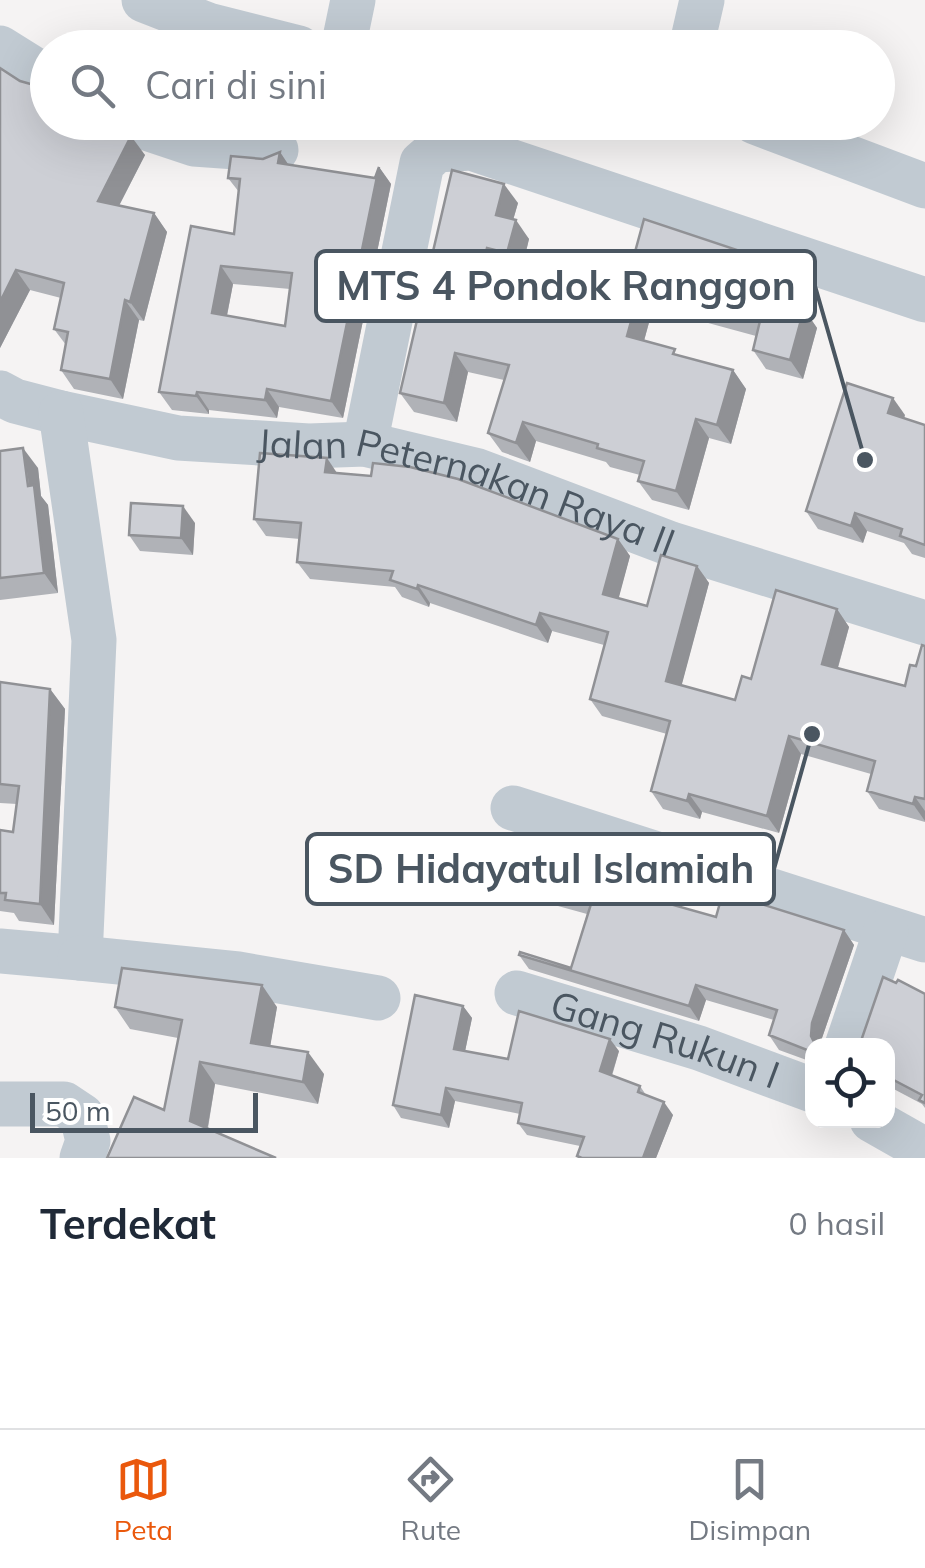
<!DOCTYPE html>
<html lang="id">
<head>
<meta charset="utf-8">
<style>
  :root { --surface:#fff; --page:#f2f2f3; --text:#1f2937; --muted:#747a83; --line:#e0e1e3; --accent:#ea580c }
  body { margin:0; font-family:Mulish,sans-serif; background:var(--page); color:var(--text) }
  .controls { position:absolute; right:30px; bottom:30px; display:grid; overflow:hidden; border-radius:20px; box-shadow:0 10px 40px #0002 }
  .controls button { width:90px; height:90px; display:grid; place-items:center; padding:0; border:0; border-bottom:2px solid var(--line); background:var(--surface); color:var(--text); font:50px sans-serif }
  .scale { position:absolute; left:30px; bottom:25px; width:228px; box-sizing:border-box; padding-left:10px; border:5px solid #4a5661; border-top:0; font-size:28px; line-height:35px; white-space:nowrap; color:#4a5661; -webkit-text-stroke:8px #fff; paint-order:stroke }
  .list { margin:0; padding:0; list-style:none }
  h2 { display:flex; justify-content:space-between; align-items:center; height:130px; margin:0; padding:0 40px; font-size:42px }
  h2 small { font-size:32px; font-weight:400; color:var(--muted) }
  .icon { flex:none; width:55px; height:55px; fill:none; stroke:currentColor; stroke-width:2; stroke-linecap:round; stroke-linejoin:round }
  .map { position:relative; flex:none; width:925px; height:1158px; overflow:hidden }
  .search { position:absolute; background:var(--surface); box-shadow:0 10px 40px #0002; left:30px; right:30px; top:30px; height:110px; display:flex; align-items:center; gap:25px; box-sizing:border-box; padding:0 35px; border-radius:55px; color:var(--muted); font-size:38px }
  .sheet { height:270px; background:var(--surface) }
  nav { display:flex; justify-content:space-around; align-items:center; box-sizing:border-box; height:140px; border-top:2px solid var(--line); background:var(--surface); font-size:28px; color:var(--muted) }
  nav a { display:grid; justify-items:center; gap:5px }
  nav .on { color:var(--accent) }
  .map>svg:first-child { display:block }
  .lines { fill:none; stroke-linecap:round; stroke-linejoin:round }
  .minor { stroke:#c1cad2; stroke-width:45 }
  .wall { fill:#b0b2b7; fill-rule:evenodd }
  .shaded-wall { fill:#909195 }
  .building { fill:#cdcfd5; stroke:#909195; stroke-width:2.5; fill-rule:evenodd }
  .labels { text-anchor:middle; stroke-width:8; stroke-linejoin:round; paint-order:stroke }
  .street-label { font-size:38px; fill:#4a5661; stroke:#fff }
  .leader { fill:none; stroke:#4a5661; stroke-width:4 }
  .callout-dot { fill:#4a5661; stroke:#fff; stroke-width:4 }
  .callout { fill:#fff; stroke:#4a5661; stroke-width:4 }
  .callout-label { font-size:40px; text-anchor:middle; font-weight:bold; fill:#4a5661 }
</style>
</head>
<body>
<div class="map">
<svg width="925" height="1158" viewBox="0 0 925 1158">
  <rect width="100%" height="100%" fill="#f5f3f3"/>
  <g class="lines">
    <!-- minor -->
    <g class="minor">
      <path d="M144,0L208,25L299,48"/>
      <path d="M0,48L48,78"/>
      <path d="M343,48L353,0"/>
      <path d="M691,48L702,0"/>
      <path d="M128,122L194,144L276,150"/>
      <path d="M755,122L925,186"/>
      <path id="s1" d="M0,393L15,401L61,413L178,438L309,446L365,444L478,471L671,544L925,623"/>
      <path d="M365,444L422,163L437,150L471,148L925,300"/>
      <path d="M513,808L925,940"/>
      <path d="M0,951L80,958L94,640L61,413"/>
      <path d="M80,958L238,974L378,998"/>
      <path id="s2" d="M517,993L699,1048L812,1090"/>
      <path d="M847,1046L886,931"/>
      <path d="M0,1104H64L82,1116L88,1141L82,1158"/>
      <path d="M872,1120L925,1150"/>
    </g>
  </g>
  <!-- wall -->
  <g class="wall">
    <path d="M0,68L48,122L105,127L145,155L119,206L154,213L167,232L144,321L139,320L123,399L74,389L61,370L66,345L54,329L61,298L30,290L0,348Z"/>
    <path d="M280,152L288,165L375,178L379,167L391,184L343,418L279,407L277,418L209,410V414L172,410L159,392L234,234L239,192L228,178L263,159ZM233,284L290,289L285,326L227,316Z"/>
    <path d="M452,170L518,203L513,220L529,239L521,272L501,267L492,300L552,313L629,274H765L759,296L804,309L817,328L803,379L766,369L753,350L756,336L653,308L644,341L680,356L733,370L746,389L731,444L709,438L689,510L652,500L638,481L640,475L610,467L606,462L536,441L530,462L502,452L488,433L504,380L468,372L457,422L414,412L400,393Z"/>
    <path d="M905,415L904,418L925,425V558L912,554L904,543L867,531L863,543L818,529L806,511Z"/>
    <path d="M0,451L38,468L41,496L48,505L58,593L0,600Z"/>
    <path d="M337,473L618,539L630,556L618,599L647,606L697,566L709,583L681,686L735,700L751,679L837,609L849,627L838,668L905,686L925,646V822L879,809L867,791L871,774L801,754L779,833L702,812L700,819L663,809L651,791L667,734L602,716L590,699L604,645L552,631L548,643L430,603L429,607L402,597L395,587L310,579L297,562L300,539L266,536L254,519Z"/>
    <path d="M195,523L193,555L140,551L129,535Z"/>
    <path d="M0,682L50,689L65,709L54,925L19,921L14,913L0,911V830L13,832L17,804L0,803Z"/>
    <path d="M606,854L617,869L612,884L644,894L674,876L684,890L679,906L716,917L844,930L854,945L822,1038L812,1046V1062L779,1050L769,1035L774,1020L706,1000L699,1021L529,969L519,955L571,968L587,914L558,906L548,891Z"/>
    <path d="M896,983L925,994V1108L922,1104L888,1086V1046Z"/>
    <path d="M463,1006L472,1018L465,1051L508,1059L619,1051L612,1076L640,1086L646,1095L673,1115L656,1158H578L577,1156L580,1146L527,1135L518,1123L520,1114L455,1101L449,1128L401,1118L393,1105Z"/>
    <path d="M115,1007H277L270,1046L324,1074L318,1104L215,1084L208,1128L178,1038L130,1029Z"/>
  </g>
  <!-- shaded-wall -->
  <g class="shaded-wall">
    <path d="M131,136L145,155L111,221L98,201Z"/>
    <path d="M280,152L292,170L278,163Z"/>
    <path d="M379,167L391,184L343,418L331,401Z"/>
    <path d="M504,184L518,203L509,234L496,215Z"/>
    <path d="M154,213L167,232L144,321L130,302Z"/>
    <path d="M516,220L529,239L521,272L507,253Z"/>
    <path d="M487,248L501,267L488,315L474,296Z"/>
    <path d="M752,255L765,274L755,310L742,291Z"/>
    <path d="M221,266L233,284L224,330L212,313Z"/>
    <path d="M16,270L30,290L0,348V302Z"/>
    <path d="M640,289L653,308L640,355L627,336Z"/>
    <path d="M125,300L139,320L123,399L110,379Z"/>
    <path d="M804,309L817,328L803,379L790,360Z"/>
    <path d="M455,353L468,372L457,422L444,403Z"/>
    <path d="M733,370L746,389L731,444L717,425Z"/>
    <path d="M267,389L279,407L277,418L265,400Z"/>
    <path d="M197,392L209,410V414L196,396Z"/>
    <path d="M893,398L905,415L900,430L888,413Z"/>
    <path d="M696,419L709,438L689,510L676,491Z"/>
    <path d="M523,422L536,441L530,462L516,443Z"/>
    <path d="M23,448L38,468L41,496L48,505L58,593L44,573Z"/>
    <path d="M327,458L339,476L325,472Z"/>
    <path d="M183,506L195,523L193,555L181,538Z"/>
    <path d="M855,513L867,531L863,543L851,526Z"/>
    <path d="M618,539L630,556L615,612L603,594Z"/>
    <path d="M697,566L709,583L678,699L666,681Z"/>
    <path d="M418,585L430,603L429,607L417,589Z"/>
    <path d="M837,609L849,627L834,681L822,664Z"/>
    <path d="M540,613L552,631L548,643L536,625Z"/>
    <path d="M50,689L65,709L54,925L40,904Z"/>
    <path d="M789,736L801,754L779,833L767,816Z"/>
    <path d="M689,794L702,812L700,819L687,801Z"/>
    <path d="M915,797L925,811V821L913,804Z"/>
    <path d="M606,854L617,869L609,895L599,880Z"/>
    <path d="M674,876L684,890L676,917L666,903Z"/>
    <path d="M844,930L854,945L822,1038V1046H816L811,1036L812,1023Z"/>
    <path d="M262,985L277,1007L267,1065L251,1043Z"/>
    <path d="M696,985L706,1000L699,1021L689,1006Z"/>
    <path d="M463,1006L472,1018L463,1061L454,1049Z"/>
    <path d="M610,1039L619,1051L609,1084L600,1071Z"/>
    <path d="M308,1052L324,1074L318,1104L303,1082Z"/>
    <path d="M200,1062L215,1084L205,1143L190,1121Z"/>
    <path d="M446,1088L455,1101L449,1128L441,1115Z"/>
    <path d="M664,1102L673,1115L656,1158H643Z"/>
  </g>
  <!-- building -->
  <g class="building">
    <path d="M0,68L20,81L34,85L48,81V122H100L105,127L131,136L98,201L154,213L130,302L125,300L110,379L61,370L68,332L54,329L64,283L16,270L0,302Z"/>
    <path d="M280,152L278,163L375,178L379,167L331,401L267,389L265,400L197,392L196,396L159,392L191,226L234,234L240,179L228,178L231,156L263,159ZM221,266L292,273L285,326L212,313Z"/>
    <path d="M452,170L504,184L496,215L516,220L507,253L487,248L474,296L552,313L553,309L557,310L572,258L629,274L644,219L752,255L742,291L804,309L790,360L753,350L760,321L640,289L627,336L675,349L673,354L733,370L717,425L696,419L676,491L638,481L644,461L597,448L598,444L523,422L516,443L488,433L509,365L455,353L444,403L400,393Z"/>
    <path d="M847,383L893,398L888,413L925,425V545L900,536L902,529L855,513L851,526L806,511Z"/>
    <path d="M23,448L28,486L34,485L44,573L0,578V451Z"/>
    <path d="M260,453L327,458L325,472L371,476L373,463L410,467L458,479L618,539L603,594L647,606L661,555L697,566L666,681L735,700L742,676L751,679L776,590L837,609L822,664L905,686L910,665L916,666L922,645L925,646V799L915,797L913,804L867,791L875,761L789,736L767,816L689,794L687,801L651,791L670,721L590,699L608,632L540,613L536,625L418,585L417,589L390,580L393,571L297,562L301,523L254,519Z"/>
    <path d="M131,503L183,506L181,538L129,535Z"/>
    <path d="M0,682L50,689L40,904L5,900L6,893H0V830L13,832L19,786L0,784Z"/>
    <path d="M567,842L606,854L599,880L644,894L652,869L674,876L666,903L716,917L723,892L844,930L812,1023L811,1036L816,1046H812V1052L769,1035L777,1010L696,985L689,1006L519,955L520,952L571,968L591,904L548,891Z"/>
    <path d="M122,968L262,985L251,1043L308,1052L303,1082L200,1062L190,1121L276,1158H107L134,1097L164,1110L182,1020L115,1007Z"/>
    <path d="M883,977L896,983L898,980L925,994V1103L919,1100L922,1095L888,1077V1046H858L861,1041Z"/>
    <path d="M415,995L463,1006L454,1049L508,1059L519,1011L610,1039L600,1071L640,1086L638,1092L664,1102L643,1158H582L577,1156L584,1137L518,1123L522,1103L446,1088L441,1115L393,1105Z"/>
  </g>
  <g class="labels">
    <!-- street labels -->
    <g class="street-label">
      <text dy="13" stroke="none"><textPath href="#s1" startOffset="480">Jalan Peternakan Raya II</textPath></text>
      <text dy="13" stroke="none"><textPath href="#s2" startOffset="155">Gang Rukun I</textPath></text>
    </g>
  </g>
  <!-- callouts -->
  <path class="leader" d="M865 460L815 286M812 734L774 869"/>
  <g class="callout-dot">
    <circle cx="865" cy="460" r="10"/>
    <circle cx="812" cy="734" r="10"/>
  </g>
  <g class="callout">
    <rect x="316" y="251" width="499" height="70" rx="10"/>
    <rect x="307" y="834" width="467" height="70" rx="10"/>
  </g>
  <g class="callout-label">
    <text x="566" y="300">MTS 4 Pondok Ranggon</text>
    <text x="541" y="883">SD Hidayatul Islamiah</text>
  </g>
</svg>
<div class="controls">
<button><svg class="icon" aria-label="locate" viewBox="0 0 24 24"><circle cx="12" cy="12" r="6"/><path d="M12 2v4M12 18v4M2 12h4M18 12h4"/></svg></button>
</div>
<div class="scale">50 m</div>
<div class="search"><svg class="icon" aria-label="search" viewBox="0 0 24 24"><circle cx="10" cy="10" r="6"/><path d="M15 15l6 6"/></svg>Cari di sini</div>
</div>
<section class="sheet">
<h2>Terdekat<small>0 hasil</small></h2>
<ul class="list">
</ul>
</section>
<nav>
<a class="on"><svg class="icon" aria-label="map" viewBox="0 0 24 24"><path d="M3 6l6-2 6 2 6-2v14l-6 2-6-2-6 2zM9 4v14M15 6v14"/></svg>Peta</a>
<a><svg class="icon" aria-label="directions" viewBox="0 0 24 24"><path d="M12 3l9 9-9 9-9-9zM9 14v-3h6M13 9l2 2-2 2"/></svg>Rute</a>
<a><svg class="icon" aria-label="saved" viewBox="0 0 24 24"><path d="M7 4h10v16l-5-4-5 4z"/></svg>Disimpan</a>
</nav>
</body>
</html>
